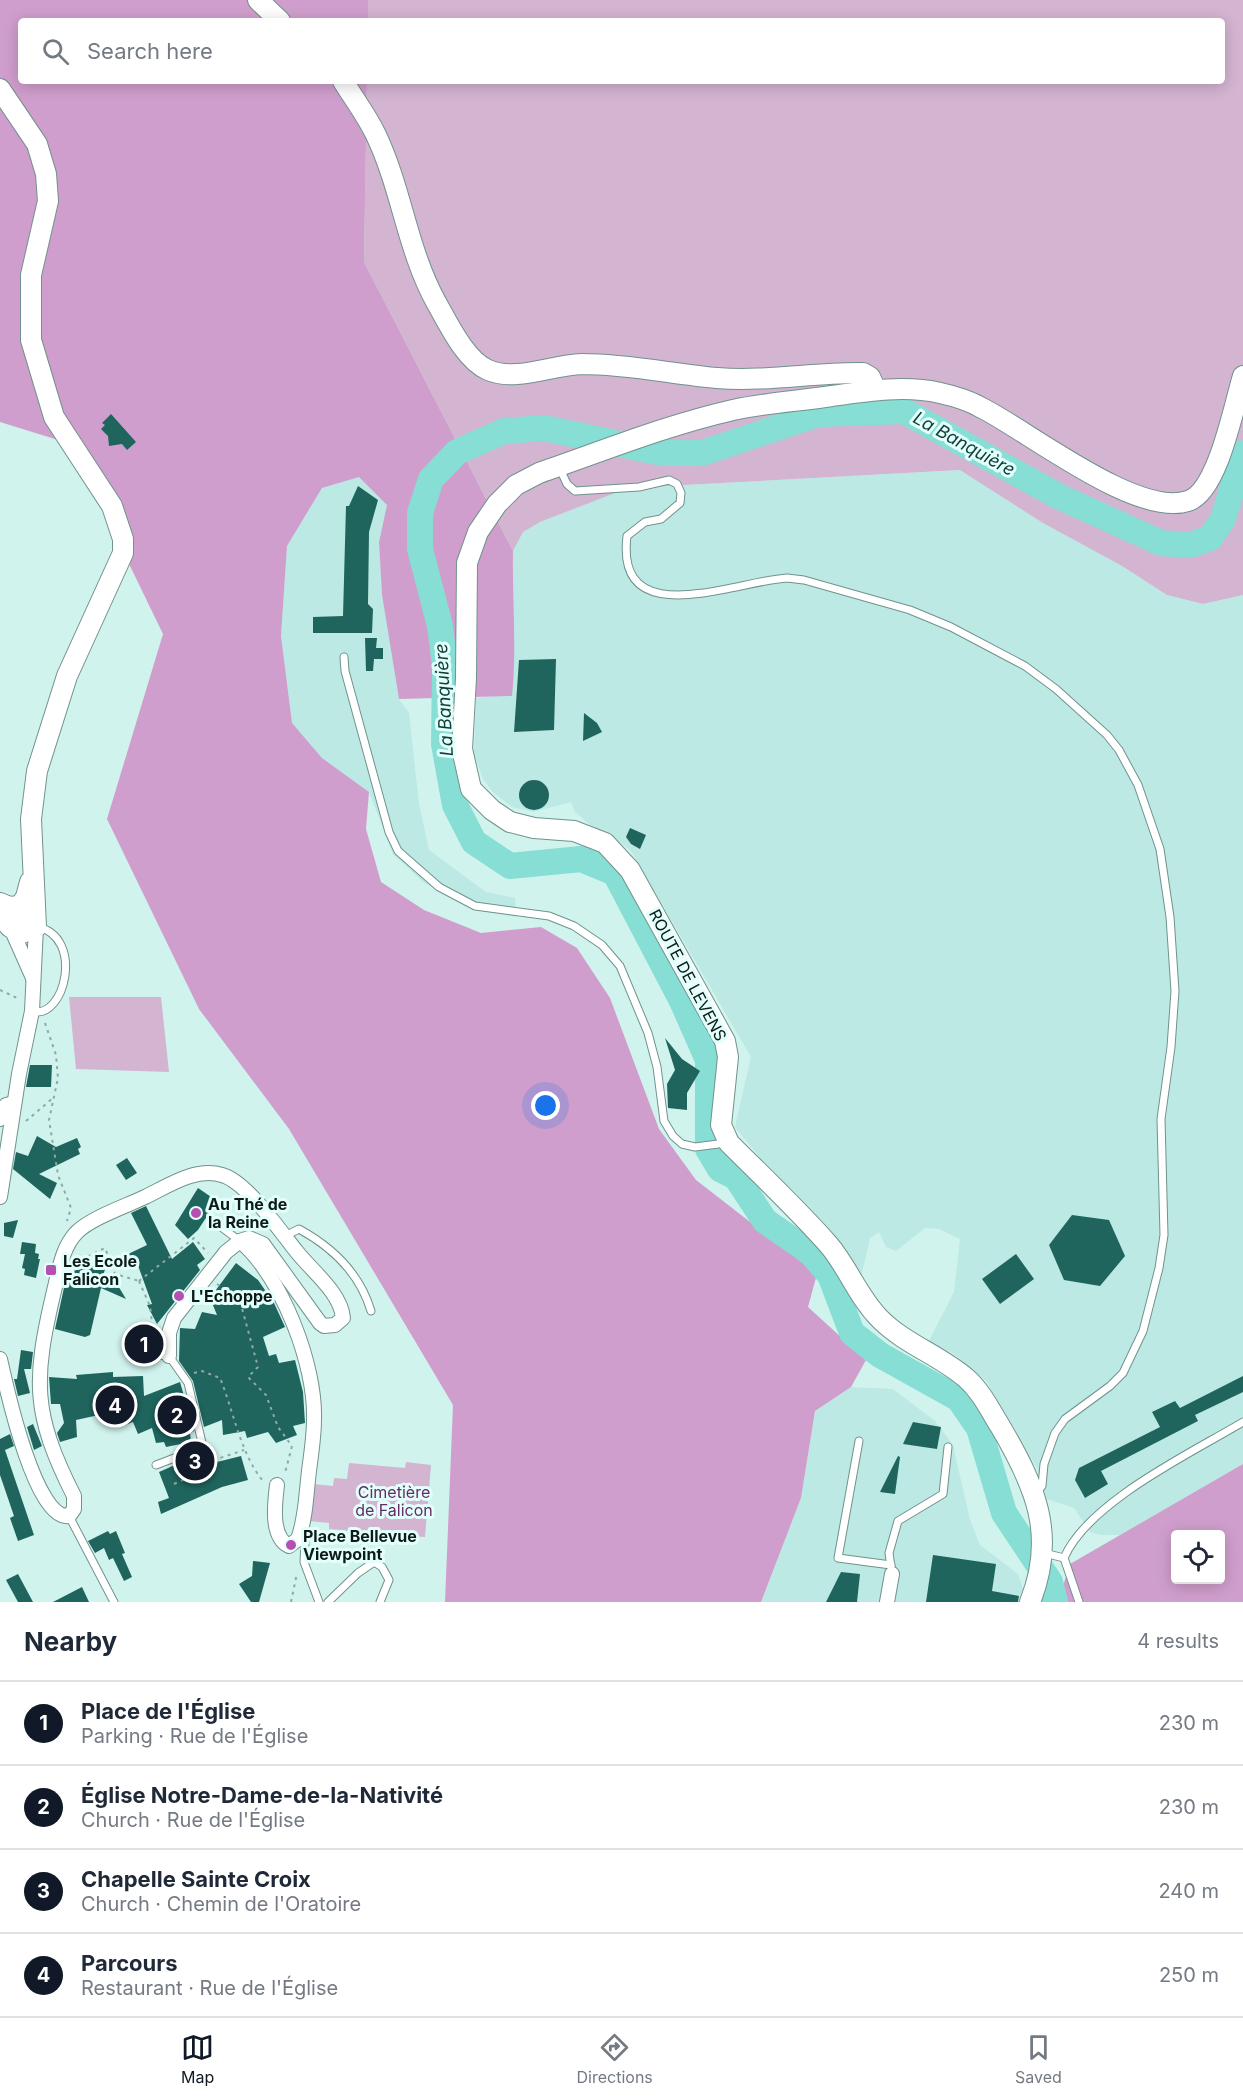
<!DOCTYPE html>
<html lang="en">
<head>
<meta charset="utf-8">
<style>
  :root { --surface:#fff; --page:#f6f6f7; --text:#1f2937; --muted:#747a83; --line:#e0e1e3; --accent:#111827 }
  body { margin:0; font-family:Inter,sans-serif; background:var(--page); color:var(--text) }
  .controls { position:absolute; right:18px; bottom:18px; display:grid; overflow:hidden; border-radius:6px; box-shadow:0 3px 15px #0003 }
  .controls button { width:54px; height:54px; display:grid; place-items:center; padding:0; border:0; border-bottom:2px solid var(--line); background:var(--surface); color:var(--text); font:30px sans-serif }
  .you { position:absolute; left:546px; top:1106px; width:21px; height:21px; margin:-15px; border:4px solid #fff; border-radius:50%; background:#1a73e8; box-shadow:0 0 0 9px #1a73e833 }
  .badge { display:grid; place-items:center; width:39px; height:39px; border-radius:50%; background:var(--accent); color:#fff; font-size:20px; font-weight:700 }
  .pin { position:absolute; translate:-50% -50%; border:3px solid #fff; box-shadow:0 2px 6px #0006 }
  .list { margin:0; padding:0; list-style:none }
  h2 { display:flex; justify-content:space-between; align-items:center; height:78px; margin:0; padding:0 24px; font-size:26px }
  h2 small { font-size:20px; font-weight:400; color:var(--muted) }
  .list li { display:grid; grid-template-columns:39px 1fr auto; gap:18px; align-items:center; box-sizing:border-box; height:84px; padding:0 24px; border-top:2px solid var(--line) }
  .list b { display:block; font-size:22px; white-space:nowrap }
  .list p { margin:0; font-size:20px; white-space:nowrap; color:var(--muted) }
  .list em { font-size:20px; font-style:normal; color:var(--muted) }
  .icon { flex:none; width:33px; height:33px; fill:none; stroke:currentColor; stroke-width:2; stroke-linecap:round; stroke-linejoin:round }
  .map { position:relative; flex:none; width:1243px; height:1602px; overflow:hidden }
  .search { position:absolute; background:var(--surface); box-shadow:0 3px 15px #0003; left:18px; right:18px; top:18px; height:66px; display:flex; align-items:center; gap:15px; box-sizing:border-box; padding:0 21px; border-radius:6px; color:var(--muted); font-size:22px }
  .sheet { height:414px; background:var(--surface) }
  nav { display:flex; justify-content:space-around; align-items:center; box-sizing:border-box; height:84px; border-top:2px solid var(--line); background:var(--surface); font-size:16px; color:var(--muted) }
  nav a { display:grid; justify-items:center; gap:3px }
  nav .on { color:var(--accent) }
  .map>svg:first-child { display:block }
  .built { fill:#bce9e3 }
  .green { fill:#d3b4d1 }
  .forest { fill:#d09ecc; fill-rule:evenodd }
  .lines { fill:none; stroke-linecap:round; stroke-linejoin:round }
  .river { stroke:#86ded4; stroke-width:26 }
  .building { fill:#1f655e }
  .lane-casing { stroke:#71928d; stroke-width:9 }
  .street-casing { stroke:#71928d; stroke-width:16 }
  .secondary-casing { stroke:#71928d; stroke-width:22 }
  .path { stroke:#8ea9a5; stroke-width:2; stroke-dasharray:3 4.5; stroke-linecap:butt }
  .lane { stroke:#fff; stroke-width:7 }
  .street { stroke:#fff; stroke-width:14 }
  .secondary { stroke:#fff; stroke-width:20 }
  .poi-dot { fill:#b64fb2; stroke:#e2fffb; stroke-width:2 }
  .labels { text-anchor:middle; stroke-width:6; stroke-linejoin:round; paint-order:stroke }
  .street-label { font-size:16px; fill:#0d1a18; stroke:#e2fffb }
  .poi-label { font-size:16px; font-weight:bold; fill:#0d1a18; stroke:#e2fffb; text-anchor:start }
  .park-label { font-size:16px; fill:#672b65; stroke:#e2fffb }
  .water-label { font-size:18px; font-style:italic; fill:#113b37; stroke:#e2fffb }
</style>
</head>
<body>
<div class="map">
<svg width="1243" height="1602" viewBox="0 0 1243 1602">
  <rect width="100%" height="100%" fill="#d0f3ee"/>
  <!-- built -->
  <g class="built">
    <path d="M961,470L1043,523L1122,566L1167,595L1203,604L1243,595V1464L1121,1535H1101L1090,1532L1074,1508L1047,1499L1037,1469L1022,1441L986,1381L954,1354L929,1341L954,1292L960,1239L939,1229L925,1228L896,1251L886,1247L879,1232L870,1238L861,1277L835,1238L765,1164L735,1127L751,1057L631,851L610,835L590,825L575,812L571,802L533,812L512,807L493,792L483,779L474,754L476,698L497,695L512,602L513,551L523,532L540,522L628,488Z"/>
    <path d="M359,476L387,505L379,542L382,595L399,699L409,713L419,804L429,850L486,892L515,898L516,917L476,910L423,882L393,854L369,792L322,758L292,723L281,636L287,546L322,488Z"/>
    <path d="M851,1387L893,1389L935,1421L953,1445L970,1520L980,1545L1018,1574L1023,1589L1017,1602H761L801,1498L815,1411Z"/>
  </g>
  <!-- green -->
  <g class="green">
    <path d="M368,0H1243V595L1203,604L1167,595L1122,566L1043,523L960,470L628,488L540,522L523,532L513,551L364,262L367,81H1222V21H368Z"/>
    <path d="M69,997H161L169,1072L76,1069Z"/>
    <path d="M406,1462L431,1465L425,1537L329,1529V1523L309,1521L313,1484L333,1486L334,1478L347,1479L349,1463L405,1468Z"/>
  </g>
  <!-- forest -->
  <g class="forest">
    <path d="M0,0H368V21H21V81H367L364,262L513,551C512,599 517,648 512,696L399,699L382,595L379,542L387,505L359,477L322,488L287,546L281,636L292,723L322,758L369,792L366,829L381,882L424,910L481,933L541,927L577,948L610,998L659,1129L696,1180L817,1274L808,1307L866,1360L851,1387L815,1411L801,1498L761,1602H445L453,1405L289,1129L199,1009L107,819L163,634L71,444L0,422Z"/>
    <path d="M1243,1464V1602H1058L1070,1564ZM1176,1534H1220V1580H1176Z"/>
  </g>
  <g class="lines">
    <!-- river -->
    <path class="river" d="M1055,1602L1050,1582L1004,1513L979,1428L959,1399L880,1355L852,1333L830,1275L810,1252L765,1221L736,1177L720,1169L708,1149V1060L682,1001L615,873L581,859L510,866L474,842L455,805L444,744L445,666L440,626L420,549V513L431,479L457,452L504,431L544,428L662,453H702L818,414L904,411L1060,497L1161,543L1190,545L1210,538L1223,519L1243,453"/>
  </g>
  <!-- building -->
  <g class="building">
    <path d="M111,414L136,442L127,450L122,444L109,446L108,436L101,429L105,425L102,423Z"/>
    <path d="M358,486L378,500L369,532L368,604L373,609L372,633H313V617L343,616L346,506H349Z"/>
    <path d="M365,638H377L376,648H383V659H374L373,671H366Z"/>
    <path d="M556,659L554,730L514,732L519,660Z"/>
    <path d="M584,713L597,723L602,732L583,741Z"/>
    <circle cx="534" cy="795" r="15"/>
    <path d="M630,828L646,835L640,849L631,844L626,837Z"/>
    <path d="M665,1038L682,1059L700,1071L687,1093V1110L668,1108L667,1084L675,1070Z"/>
    <path d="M30,1065H52L51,1087H26Z"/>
    <path d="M37,1136L56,1147L77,1138L81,1147L78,1149L80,1154L39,1174L57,1183L50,1199L13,1169L16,1152L28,1156Z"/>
    <path d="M127,1158L137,1173L126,1180L116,1165Z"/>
    <path d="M198,1188L217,1201L198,1230L188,1239L175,1225Z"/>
    <path d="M146,1206L172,1259L193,1242L205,1259L197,1265L200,1270L157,1324L147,1305L152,1304L136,1260L131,1270L124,1256L147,1245L131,1213Z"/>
    <path d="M1072,1215L1109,1220L1125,1256L1100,1286L1064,1280L1049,1245Z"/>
    <path d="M18,1220L13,1238L4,1236V1223Z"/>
    <path d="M22,1242L36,1244L35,1253L39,1254L38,1259H40L36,1278L24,1275L25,1269L22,1268L25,1254H20Z"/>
    <path d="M1016,1254L1034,1279L1000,1304L982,1279Z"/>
    <path d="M102,1259L106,1266L103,1276L114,1279L126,1299L101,1288L90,1335L85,1337L55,1329L67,1274Z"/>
    <path d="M236,1263L258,1280L274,1303L285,1327L263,1337L269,1356L276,1354L279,1363L295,1360L303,1392L305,1423L293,1426L297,1435L276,1443L268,1432L247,1438L245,1431L223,1435L222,1420L204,1427L193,1381L179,1361L180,1328L195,1329L202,1312L217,1315L210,1298Z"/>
    <path d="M21,1350L33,1352L31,1369H24L30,1393L18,1396L14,1379H17Z"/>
    <path d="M113,1372V1377L143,1376L144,1396L180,1382L194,1431L190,1433L191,1442L166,1447L164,1442L156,1443L152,1428L138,1434L133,1422L125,1425L123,1416L109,1419L108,1413L76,1420L77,1437L60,1442L57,1433L64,1423L60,1404H51L49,1377L77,1379L76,1375Z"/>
    <path d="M1243,1376V1392L1195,1415L1198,1421L1101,1471L1108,1484L1085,1498L1075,1480L1079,1468L1160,1427L1152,1412L1175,1401L1180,1408Z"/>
    <path d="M913,1422L941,1427L937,1449L903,1444Z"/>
    <path d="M33,1424L42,1446L34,1450L27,1427Z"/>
    <path d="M10,1434L14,1446L5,1450L34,1535L18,1541L10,1518L14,1516L0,1475V1439Z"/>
    <path d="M202,1453L205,1465L241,1456L248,1480L222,1487L161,1514L158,1502L169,1498L159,1472Z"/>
    <path d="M898,1456L900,1457L895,1494L880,1492Z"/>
    <path d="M108,1531L110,1534L116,1531L125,1553L122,1554L132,1577L124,1581L113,1558L109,1560L104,1548L95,1553L88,1541Z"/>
    <path d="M933,1555L996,1564L992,1591L1019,1596L1018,1602H926Z"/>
    <path d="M253,1561L270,1563L259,1602H251L239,1584L252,1576Z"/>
    <path d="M841,1572L860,1574L857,1602H826Z"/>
    <path d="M18,1574L33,1602H18L6,1580Z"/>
    <path d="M82,1587L89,1602H53Z"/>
  </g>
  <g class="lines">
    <defs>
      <g id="lane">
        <path d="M560,469L567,484L575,491L639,487L669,480L677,484L681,493L680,503L661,519L645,522L627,536C615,634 735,581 787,578L804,580L910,610L951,627L1025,666L1056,689L1107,735L1119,750L1138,785L1160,849L1170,917L1175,991L1171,1047L1161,1119L1164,1235L1159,1268L1143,1331L1123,1373L1110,1386L1065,1419L1055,1433L1044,1464L1042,1486L1037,1492"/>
        <path d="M344,657L345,671L389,832L398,851L439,887L475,906L549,916L574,926L602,945L620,966L648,1033L657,1067L664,1121L673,1136L682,1144L695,1147L726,1143"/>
        <path d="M32,1011C65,1021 85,936 37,927"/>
        <path d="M221,1227L240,1241"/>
        <path d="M285,1236L299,1229C332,1247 360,1274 371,1311"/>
        <path d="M128,1352L169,1356L188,1383L203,1447L156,1465"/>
        <path d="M859,1441L838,1558L891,1565"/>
        <path d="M69,1516L114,1602"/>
        <path d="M302,1534L305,1542L304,1562L319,1602"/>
        <path d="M1044,1553L1064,1558"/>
        <path d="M891,1567L889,1553L898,1521L943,1494L948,1447"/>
        <path d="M328,1602L358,1573L374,1562L382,1567L389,1580L380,1602"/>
        <path d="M1079,1602L1064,1558C1088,1502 1191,1453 1243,1422"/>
      </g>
      <g id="street">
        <path d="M9,924L33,978"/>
        <path d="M0,1119L6,1105L14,1103"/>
        <path d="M0,1197L19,1074L32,1011L36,927L9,907"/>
        <path d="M240,1241C282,1277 316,1365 314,1420C314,1440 310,1460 308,1480C306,1499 305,1521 298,1539L289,1546C270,1537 275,1502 277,1485"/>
        <path d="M0,1359C6,1386 35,1521 69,1516L74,1509V1496C32,1413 33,1380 54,1291C59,1271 62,1247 77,1232C91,1218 126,1206 145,1197C168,1186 195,1167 222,1175C247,1182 280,1231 297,1252C312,1271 341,1293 343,1318L335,1325L324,1326L320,1323L263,1244L249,1238L240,1241L226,1252L174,1318L169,1333V1356"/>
        <path d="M887,1602L892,1574"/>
      </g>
      <g id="secondary">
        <path d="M258,0L280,21"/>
        <path d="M343,81C354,99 367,116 376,135C402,190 407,249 436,302C448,323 465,360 488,370C517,382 550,365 582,364C628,364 672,374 717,378C766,382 815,372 863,373L870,377L876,390"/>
        <path d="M0,89L37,144L46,174L48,201L31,275V340L54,417L112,506L123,539V553L67,676L37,771L31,819L36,927L22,933L10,927L0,914"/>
        <path d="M0,903L9,907L20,906L26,897L30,882"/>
        <path d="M1030,1602C1057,1535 1035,1485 1000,1426C990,1410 981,1391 966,1378C939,1355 905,1344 880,1319C858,1297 848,1267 828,1244C797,1209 762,1176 729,1143L721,1125L728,1057L725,1041L630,870L605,843L574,831L534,828L510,822L492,810L471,789L462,749L466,678L467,563L478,532L497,504L516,485L539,473C603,451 667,425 733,410C765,403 799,401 832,396C867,391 905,385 940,393C954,396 970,401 982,408C1028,431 1137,518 1188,501C1218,492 1234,405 1243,376"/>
      </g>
    </defs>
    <!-- lane casing -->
    <use href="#lane" class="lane-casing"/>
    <!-- street casing -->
    <use href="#street" class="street-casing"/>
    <!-- secondary casing -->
    <use href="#secondary" class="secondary-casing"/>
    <!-- path -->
    <g class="path">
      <path d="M0,990L19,999"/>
      <path d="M45,1023L56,1055L58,1078L49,1120L58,1175L71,1208L67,1221"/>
      <path d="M26,1121L53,1098"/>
      <path d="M74,1263L105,1248L115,1274L139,1281"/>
      <path d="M139,1281L194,1238L208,1253"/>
      <path d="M139,1281L150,1306L153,1331L157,1332"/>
      <path d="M217,1284L236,1295L240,1301L258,1367L248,1377L266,1395L278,1427L292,1446L285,1473"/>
      <path d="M194,1373L202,1371L220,1378C234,1412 240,1453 263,1481"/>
      <path d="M208,1457L211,1461L244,1450"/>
      <path d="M174,1484L210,1468L211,1461"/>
      <path d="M291,1602L297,1573"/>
    </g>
    <!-- lane -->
    <use href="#lane" class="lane"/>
    <!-- street -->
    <use href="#street" class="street"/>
    <!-- secondary -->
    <use href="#secondary" class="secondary"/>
  </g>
  <!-- markers -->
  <g class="poi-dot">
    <circle cx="196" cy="1213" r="6"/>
    <rect x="45" y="1264" width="12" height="12" rx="3"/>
    <circle cx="179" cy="1296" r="6"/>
    <circle cx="291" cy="1545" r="6"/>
  </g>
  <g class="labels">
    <!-- street labels -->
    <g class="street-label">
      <text transform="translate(688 975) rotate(62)" y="6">ROUTE DE LEVENS</text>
    </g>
    <!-- poi labels -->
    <g class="poi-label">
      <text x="208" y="1210">Au Thé de<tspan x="208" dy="18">la Reine</tspan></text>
      <text x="63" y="1267">Les Ecole<tspan x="63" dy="18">Falicon</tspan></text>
      <text x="191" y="1302">L'Echoppe</text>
      <text x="303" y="1542">Place Bellevue<tspan x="303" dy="18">Viewpoint</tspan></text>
    </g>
    <!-- park labels -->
    <g class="park-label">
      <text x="394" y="1498">Cimetière<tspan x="394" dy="18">de Falicon</tspan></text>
    </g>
    <!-- water labels -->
    <g class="water-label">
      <text transform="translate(964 444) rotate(29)" y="6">La Banquière</text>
      <text transform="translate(444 700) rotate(-93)" y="6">La Banquière</text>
    </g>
  </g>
</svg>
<div class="controls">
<button><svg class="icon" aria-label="locate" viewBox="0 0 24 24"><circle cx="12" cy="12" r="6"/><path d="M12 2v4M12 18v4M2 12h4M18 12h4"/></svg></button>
</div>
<div class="you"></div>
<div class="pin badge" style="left:144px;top:1344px">1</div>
<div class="pin badge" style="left:177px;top:1415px">2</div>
<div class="pin badge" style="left:195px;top:1461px">3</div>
<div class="pin badge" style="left:115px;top:1405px">4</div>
<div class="search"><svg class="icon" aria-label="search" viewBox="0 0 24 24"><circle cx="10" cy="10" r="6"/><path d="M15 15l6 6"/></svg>Search here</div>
</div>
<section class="sheet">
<h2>Nearby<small>4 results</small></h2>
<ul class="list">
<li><span class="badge">1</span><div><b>Place de l'Église</b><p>Parking · Rue de l'Église</p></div><em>230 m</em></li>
<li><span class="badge">2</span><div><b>Église Notre-Dame-de-la-Nativité</b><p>Church · Rue de l'Église</p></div><em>230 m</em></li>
<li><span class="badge">3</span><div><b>Chapelle Sainte Croix</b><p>Church · Chemin de l'Oratoire</p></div><em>240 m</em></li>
<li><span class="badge">4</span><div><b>Parcours</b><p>Restaurant · Rue de l'Église</p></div><em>250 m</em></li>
</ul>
</section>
<nav>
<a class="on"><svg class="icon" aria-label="map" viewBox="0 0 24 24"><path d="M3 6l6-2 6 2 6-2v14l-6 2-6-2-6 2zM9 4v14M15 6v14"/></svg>Map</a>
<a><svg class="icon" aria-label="directions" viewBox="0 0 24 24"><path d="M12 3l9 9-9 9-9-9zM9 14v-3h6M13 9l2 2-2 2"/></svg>Directions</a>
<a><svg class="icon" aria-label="saved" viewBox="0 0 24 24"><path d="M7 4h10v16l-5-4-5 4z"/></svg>Saved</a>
</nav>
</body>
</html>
